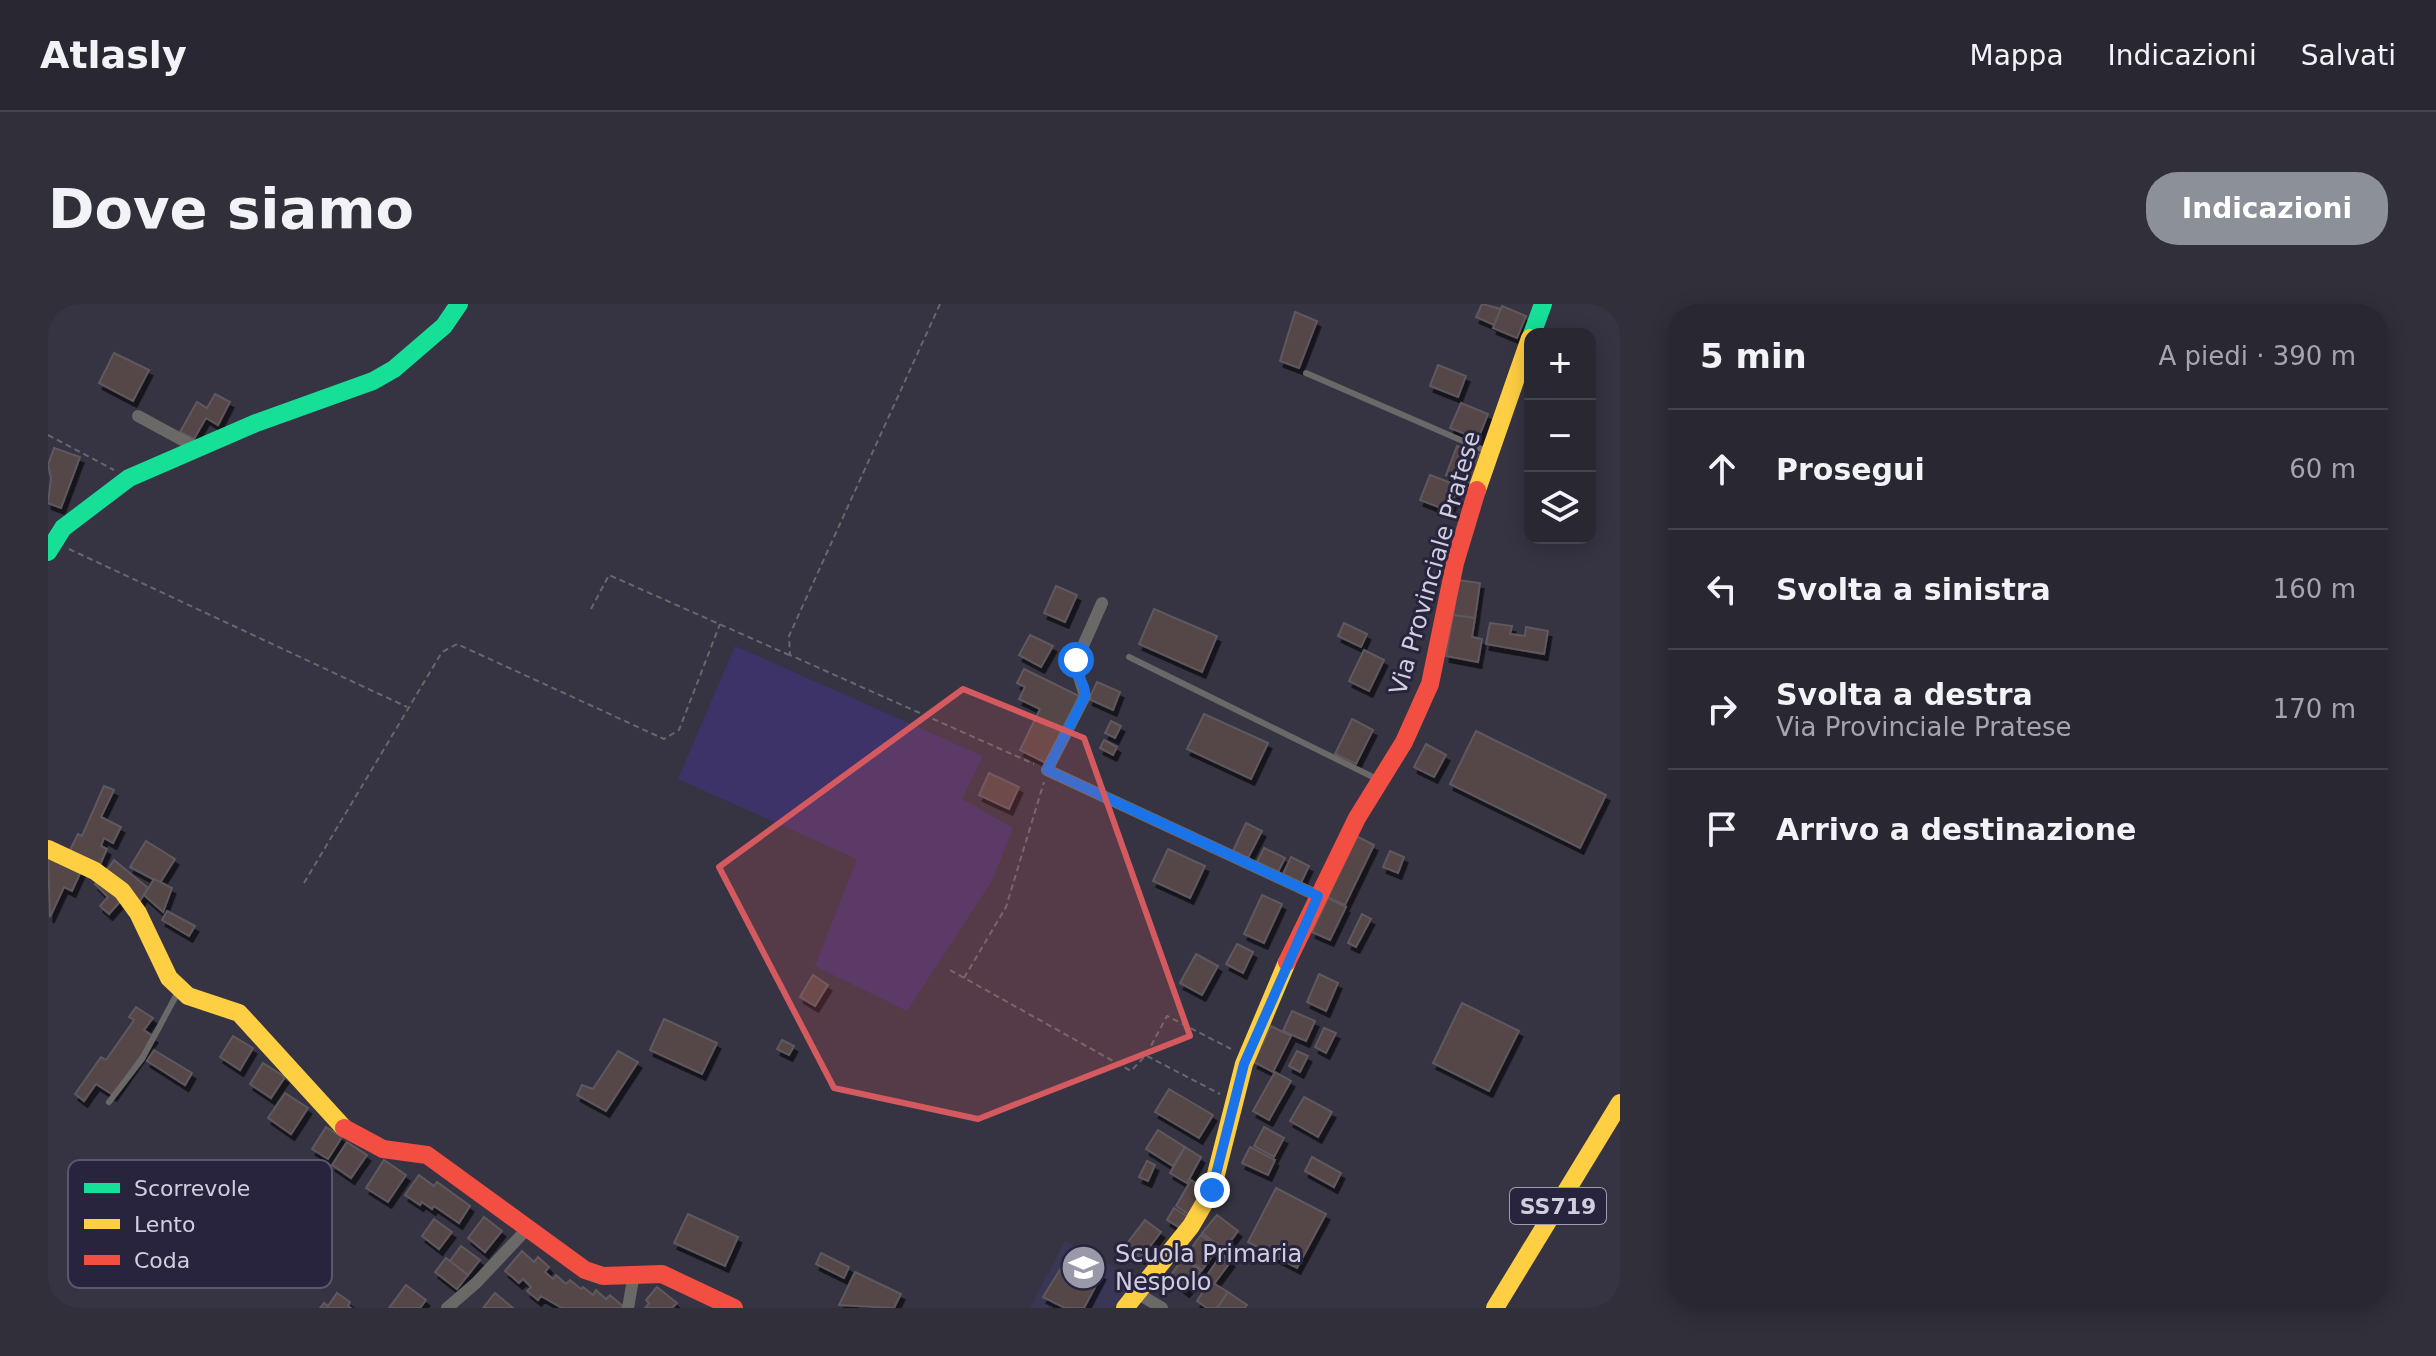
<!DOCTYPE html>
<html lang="it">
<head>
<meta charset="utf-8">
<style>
  :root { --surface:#282732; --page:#302f3a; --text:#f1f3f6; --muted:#a5a5ac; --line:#44444d; --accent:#8c9099 }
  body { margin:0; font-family:"DejaVu Sans",sans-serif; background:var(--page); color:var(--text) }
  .controls { position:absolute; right:24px; top:24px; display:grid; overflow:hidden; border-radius:16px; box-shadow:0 4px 20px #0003 }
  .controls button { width:72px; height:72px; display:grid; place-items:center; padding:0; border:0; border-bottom:2px solid var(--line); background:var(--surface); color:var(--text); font:40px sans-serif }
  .stop { position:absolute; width:24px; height:24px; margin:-18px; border:6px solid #1a73e8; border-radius:50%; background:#fff }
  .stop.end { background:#1a73e8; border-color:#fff; box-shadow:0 2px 8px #0008 }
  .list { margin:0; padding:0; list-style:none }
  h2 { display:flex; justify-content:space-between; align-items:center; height:104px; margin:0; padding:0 32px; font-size:34px }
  h2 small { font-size:26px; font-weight:400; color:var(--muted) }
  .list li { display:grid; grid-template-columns:52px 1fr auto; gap:24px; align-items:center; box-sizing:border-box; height:120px; padding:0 32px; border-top:2px solid var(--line) }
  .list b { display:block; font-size:30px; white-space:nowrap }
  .list p { margin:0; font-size:26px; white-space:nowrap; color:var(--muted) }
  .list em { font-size:26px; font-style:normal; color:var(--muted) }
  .icon { flex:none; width:44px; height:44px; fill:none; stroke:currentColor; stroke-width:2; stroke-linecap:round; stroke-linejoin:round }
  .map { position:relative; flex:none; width:1572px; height:1004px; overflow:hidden; border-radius:32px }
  header { display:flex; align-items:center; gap:48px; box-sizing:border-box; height:112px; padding:0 40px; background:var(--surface); border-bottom:2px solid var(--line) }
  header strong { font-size:38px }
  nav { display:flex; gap:44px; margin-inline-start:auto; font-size:28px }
  .intro { display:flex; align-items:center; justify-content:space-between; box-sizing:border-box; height:192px; padding:0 48px }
  h1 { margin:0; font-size:56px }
  .button { padding:20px 36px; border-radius:32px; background:var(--accent); color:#fff; font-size:28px; font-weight:700 }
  main { display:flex; gap:48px; padding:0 48px }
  aside { flex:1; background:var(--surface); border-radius:32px; box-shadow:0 4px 20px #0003 }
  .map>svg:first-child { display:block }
  .built { fill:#3a3655 }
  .green { fill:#3e3369 }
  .building { fill:#544746; stroke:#5f585e; stroke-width:2; filter:url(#shadow) }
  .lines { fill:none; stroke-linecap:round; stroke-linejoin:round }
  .path { stroke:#686769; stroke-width:2; stroke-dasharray:6 4; stroke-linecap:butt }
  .lane { stroke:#6b6968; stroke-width:6 }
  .street { stroke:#6b6968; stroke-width:12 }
  .fast { stroke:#16e098; stroke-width:18 }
  .slow { stroke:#ffcf43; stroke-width:18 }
  .jam { stroke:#f24e42; stroke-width:18 }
  .route { stroke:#1a73e8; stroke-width:10 }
  .marked { fill:#d45a5f; fill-opacity:0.2; stroke:#d45a5f; stroke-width:6; stroke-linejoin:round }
  .labels { text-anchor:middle; stroke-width:6; stroke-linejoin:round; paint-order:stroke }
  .shield { fill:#28243e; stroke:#9e9caf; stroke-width:2 }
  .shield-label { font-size:22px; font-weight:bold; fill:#d0cfe0 }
  .street-label { font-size:24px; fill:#d0cfe0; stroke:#28243e }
  .poi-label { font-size:24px; fill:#d0cfe0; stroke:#28243e; text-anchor:start }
  .key { fill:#28243e; stroke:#5a576f; stroke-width:2 }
  .key-label { font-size:22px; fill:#d0cfe0 }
</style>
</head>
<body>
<header>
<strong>Atlasly</strong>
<nav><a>Mappa</a><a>Indicazioni</a><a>Salvati</a></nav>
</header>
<div class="intro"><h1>Dove siamo</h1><a class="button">Indicazioni</a></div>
<main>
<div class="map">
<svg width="1572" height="1004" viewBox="0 0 1572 1004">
  <defs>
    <filter id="shadow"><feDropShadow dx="3.5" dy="6" stdDeviation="0" flood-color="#0009"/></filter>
  </defs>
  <rect width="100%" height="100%" fill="#363443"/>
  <!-- built -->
  <path class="built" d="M1017,937L1090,975L1065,1004H982Z"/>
  <!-- green -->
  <path class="green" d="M687,342L935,452L914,495L965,524L945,575L859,707L767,662L809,555L630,475Z"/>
  <!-- building -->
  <g class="building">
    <path d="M1434,0L1453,5L1446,21L1428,13Z"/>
    <path d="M1454,2L1478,12L1469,34L1445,24Z"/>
    <path d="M1247,8L1269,17L1251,64L1232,57Z"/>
    <path d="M66,49L101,66L85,97L51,79Z"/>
    <path d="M1390,61L1418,72L1410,93L1382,82Z"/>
    <path d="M167,90L182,98L170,121L158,114L146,135L132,128L149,98L159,104Z"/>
    <path d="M1413,99L1440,110L1430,135L1402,124Z"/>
    <path d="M1409,142L1433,151L1423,179L1398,171Z"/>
    <path d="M6,144L32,153L13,204L0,199L3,174L0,161Z"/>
    <path d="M1382,171L1411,182L1401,207L1372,196Z"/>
    <path d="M1410,276L1432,279L1427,314L1405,311Z"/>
    <path d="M1008,282L1029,291L1017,318L996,309Z"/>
    <path d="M1106,305L1169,332L1154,368L1091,340Z"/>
    <path d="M1405,311L1427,314L1424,333L1434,335L1430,358L1398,352Z"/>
    <path d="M1296,319L1319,330L1313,343L1290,332Z"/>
    <path d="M1442,319L1464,322L1462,330L1477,332L1478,323L1500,327L1496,350L1438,340Z"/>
    <path d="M982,331L1005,342L993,363L971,351Z"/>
    <path d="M1316,346L1336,356L1321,387L1301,377Z"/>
    <path d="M976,365L1033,393L1000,460L972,446L992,405L971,395L977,383L969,379Z"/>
    <path d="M1049,378L1072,388L1065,406L1041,395Z"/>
    <path d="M1156,410L1220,439L1203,475L1139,445Z"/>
    <path d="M1304,415L1325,426L1308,460L1287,450Z"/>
    <path d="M1063,417L1073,422L1067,434L1057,429Z"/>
    <path d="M1428,427L1558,491L1532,544L1402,480Z"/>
    <path d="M1056,436L1069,443L1065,451L1052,444Z"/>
    <path d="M1378,440L1398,451L1386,473L1366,463Z"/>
    <path d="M941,469L971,483L961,505L931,491Z"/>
    <path d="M56,482L66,486L53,513L73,523L65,539L56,534L53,542L59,545L51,563L21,548L30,530L34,532Z"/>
    <path d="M1198,519L1214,527L1199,556L1184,549Z"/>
    <path d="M1306,531L1326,541L1297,601L1277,592Z"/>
    <path d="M98,537L127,555L112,579L82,563Z"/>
    <path d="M1216,544L1237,554L1228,572L1207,562Z"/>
    <path d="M1120,545L1157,562L1142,594L1105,577Z"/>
    <path d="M1342,547L1356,553L1350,569L1335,563Z"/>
    <path d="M0,549L34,565L24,587L16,583L2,613Z"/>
    <path d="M1243,553L1261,562L1252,581L1234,572Z"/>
    <path d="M66,556L100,584L92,597L59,566Z"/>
    <path d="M54,574L76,593L61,610L52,602L60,593L47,580Z"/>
    <path d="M106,575L124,584L115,608L96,591Z"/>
    <path d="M1214,591L1234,600L1216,639L1196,630Z"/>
    <path d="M1280,594L1298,603L1282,636L1264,628Z"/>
    <path d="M119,607L147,622L141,632L114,616Z"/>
    <path d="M1314,610L1323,615L1308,643L1300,639Z"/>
    <path d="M1189,640L1205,648L1195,669L1178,660Z"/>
    <path d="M1148,650L1170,662L1154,691L1132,679Z"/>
    <path d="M1271,670L1290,679L1278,707L1259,698Z"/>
    <path d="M765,671L780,681L767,702L752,693Z"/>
    <path d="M1414,699L1471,727L1441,787L1385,759Z"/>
    <path d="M88,703L105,714L96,726L106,733L65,791L48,780L36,797L27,790L53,753L58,756L86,716L81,713Z"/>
    <path d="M1244,707L1267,717L1258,737L1235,727Z"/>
    <path d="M616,715L669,739L654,770L602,746Z"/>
    <path d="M1223,722L1243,732L1225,768L1206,758Z"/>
    <path d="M1276,724L1288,729L1278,749L1267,743Z"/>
    <path d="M185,732L205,744L192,766L172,753Z"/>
    <path d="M734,736L746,742L741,751L729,745Z"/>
    <path d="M106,746L144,769L137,781L99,757Z"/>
    <path d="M570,747L590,758L558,807L529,791L534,781L545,785Z"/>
    <path d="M1249,747L1260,752L1252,768L1241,762Z"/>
    <path d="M215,759L237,773L223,794L202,780Z"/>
    <path d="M1227,768L1243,777L1221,816L1205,807Z"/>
    <path d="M1121,785L1165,811L1151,834L1107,808Z"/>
    <path d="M237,789L260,804L243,830L220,814Z"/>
    <path d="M1256,793L1284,808L1270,833L1242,817Z"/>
    <path d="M278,823L294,833L280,855L264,845Z"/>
    <path d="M1216,823L1236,834L1226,853L1206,842Z"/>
    <path d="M1110,826L1137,843L1125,862L1098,845Z"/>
    <path d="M299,838L319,851L303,874L284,861Z"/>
    <path d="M1137,843L1153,853L1139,879L1122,869Z"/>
    <path d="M1202,843L1227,856L1220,871L1194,859Z"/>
    <path d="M1264,853L1293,869L1286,883L1257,867Z"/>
    <path d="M336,856L358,871L340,898L318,884Z"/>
    <path d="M1099,857L1107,861L1100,877L1091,873Z"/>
    <path d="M371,871L386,882L389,878L422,902L411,919L386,902L384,905L374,898L372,901L357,891Z"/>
    <path d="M1143,876L1158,885L1142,911L1128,902Z"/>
    <path d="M1228,884L1278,910L1249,964L1200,938Z"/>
    <path d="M1126,904L1141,913L1134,925L1119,916Z"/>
    <path d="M640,910L690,933L677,962L626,939Z"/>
    <path d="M1169,911L1190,927L1176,946L1154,929Z"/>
    <path d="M436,913L454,927L437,948L420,934Z"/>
    <path d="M386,915L404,928L391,945L374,932Z"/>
    <path d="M1097,916L1113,928L1093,954L1077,942Z"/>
    <path d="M1153,931L1170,944L1154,966L1137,953Z"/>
    <path d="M413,942L432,956L420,971L402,957Z"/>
    <path d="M474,947L486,958L490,953L501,963L497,968L505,975L508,971L518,980L522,976L533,985L535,983L545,991L548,986L558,995L562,991L577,1004H514L493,992L490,996L479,987L483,983L475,975L471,979L457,967Z"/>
    <path d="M773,949L801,963L796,974L768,960Z"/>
    <path d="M1174,950L1183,957L1166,980L1157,974Z"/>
    <path d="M1020,953L1054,970L1036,1004H1017L995,993Z"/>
    <path d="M398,954L420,971L409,985L387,968Z"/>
    <path d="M1135,954L1153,967L1138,987L1121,974Z"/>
    <path d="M807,968L853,990L846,1004L791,1001Z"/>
    <path d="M1162,977L1180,988L1169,1004H1159L1149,997Z"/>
    <path d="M358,981L378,996L372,1004H341Z"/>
    <path d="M609,983L629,999L624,1004H597L601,999L598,996Z"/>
    <path d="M1180,988L1199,1001L1197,1004H1169Z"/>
    <path d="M289,989L302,998L300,1002L303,1004H272L276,999L280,1002Z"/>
    <path d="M447,989L465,1004H435Z"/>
  </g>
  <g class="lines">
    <!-- path -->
    <g class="path">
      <path d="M892,0L741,332L742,351L986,460"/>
      <path d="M0,131L66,166"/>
      <path d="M21,245L359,403"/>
      <path d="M543,305L561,271L741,351"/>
      <path d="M256,579L394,348L409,340L616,435L631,426L672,320"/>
      <path d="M902,666L1083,767L1098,751L1119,712L1183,745"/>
      <path d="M916,674L958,603L996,478"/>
      <path d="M1099,752L1172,790"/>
    </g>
    <!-- lane -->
    <g class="lane">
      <path d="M1258,69L1438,147"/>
      <path d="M1081,353L1329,475"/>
      <path d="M61,798L94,755L130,688"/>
    </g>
    <!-- street -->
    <g class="street">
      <path d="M90,112L151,145"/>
      <path d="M1054,299L1027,360L1037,392L999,466L1270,592"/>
      <path d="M1089,989L1114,1004"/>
      <path d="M399,1004L428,979L479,925"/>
      <path d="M580,1004L586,970"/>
    </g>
    <!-- fast -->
    <g class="fast">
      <path d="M1484,30L1495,0"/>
      <path d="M0,248L15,224L81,174L208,119L325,77L346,65L396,22L411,0"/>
    </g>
    <!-- slow -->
    <g class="slow">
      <path d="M1429,186L1482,34"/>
      <path d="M0,545L47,567L74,587L90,609L121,674L140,692L191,709L296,824"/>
      <path d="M1077,1004L1143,922L1164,886L1196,760L1239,658"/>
      <path d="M1447,1004L1572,799"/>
    </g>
    <!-- jam -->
    <g class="jam">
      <path d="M1239,658L1309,514L1356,438L1382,380L1407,259L1429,186"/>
      <path d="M296,824L335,845L379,851L537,966L555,972L614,970L686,1004"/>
    </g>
  </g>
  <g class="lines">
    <!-- route -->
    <path class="route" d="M1028,356C1024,372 1039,378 1037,392L999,466L1270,592L1196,760L1164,886"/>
  </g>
  <!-- marked area -->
  <path class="marked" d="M915,385L1036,434L1142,732L930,815L786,784L671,563Z"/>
  <!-- icons -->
  <defs>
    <symbol id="school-disc" viewBox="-11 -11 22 22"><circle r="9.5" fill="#9a99a9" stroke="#28243e"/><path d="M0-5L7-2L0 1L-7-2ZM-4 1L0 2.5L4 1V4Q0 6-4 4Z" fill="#fff"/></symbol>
  </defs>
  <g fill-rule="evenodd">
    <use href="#school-disc" x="1010" y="938" width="51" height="51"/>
  </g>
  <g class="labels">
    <!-- shield labels -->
    <rect class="shield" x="1462" y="884" width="96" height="36" rx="6"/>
    <g class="shield-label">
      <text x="1510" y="910">SS719</text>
    </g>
    <!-- street labels -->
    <g class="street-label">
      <text transform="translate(1387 259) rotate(-74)" y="8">Via Provinciale Pratese</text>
    </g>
    <!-- poi labels -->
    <g class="poi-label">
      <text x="1067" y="958">Scuola Primaria<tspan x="1067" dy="28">Nespolo</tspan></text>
    </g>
  </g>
  <!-- legend -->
  <rect x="20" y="856" width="264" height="128" rx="12" class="key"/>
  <rect x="36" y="879" width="36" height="10" fill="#16e098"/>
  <rect x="36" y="915" width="36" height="10" fill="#ffcf43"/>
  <rect x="36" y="951" width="36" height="10" fill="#f24e42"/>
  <g class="key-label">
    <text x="86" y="892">Scorrevole</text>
    <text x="86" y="928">Lento</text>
    <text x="86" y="964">Coda</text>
  </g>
</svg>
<div class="controls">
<button>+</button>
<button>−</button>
<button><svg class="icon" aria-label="layers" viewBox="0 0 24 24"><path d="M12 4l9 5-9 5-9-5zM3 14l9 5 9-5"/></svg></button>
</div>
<div class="stop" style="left:1028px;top:356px"></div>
<div class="stop end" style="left:1164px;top:886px"></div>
</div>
<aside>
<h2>5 min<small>A piedi · 390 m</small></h2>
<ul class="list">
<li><svg class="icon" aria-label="ahead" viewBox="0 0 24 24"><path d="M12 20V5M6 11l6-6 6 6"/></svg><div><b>Prosegui</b></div><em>60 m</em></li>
<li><svg class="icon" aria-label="left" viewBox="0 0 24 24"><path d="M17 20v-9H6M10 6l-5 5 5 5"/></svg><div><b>Svolta a sinistra</b></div><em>160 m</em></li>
<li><svg class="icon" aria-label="right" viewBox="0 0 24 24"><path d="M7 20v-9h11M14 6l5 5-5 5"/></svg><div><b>Svolta a destra</b><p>Via Provinciale Pratese</p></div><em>170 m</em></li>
<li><svg class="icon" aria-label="arrive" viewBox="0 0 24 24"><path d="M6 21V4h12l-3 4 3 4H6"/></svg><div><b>Arrivo a destinazione</b></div></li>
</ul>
</aside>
</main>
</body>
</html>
